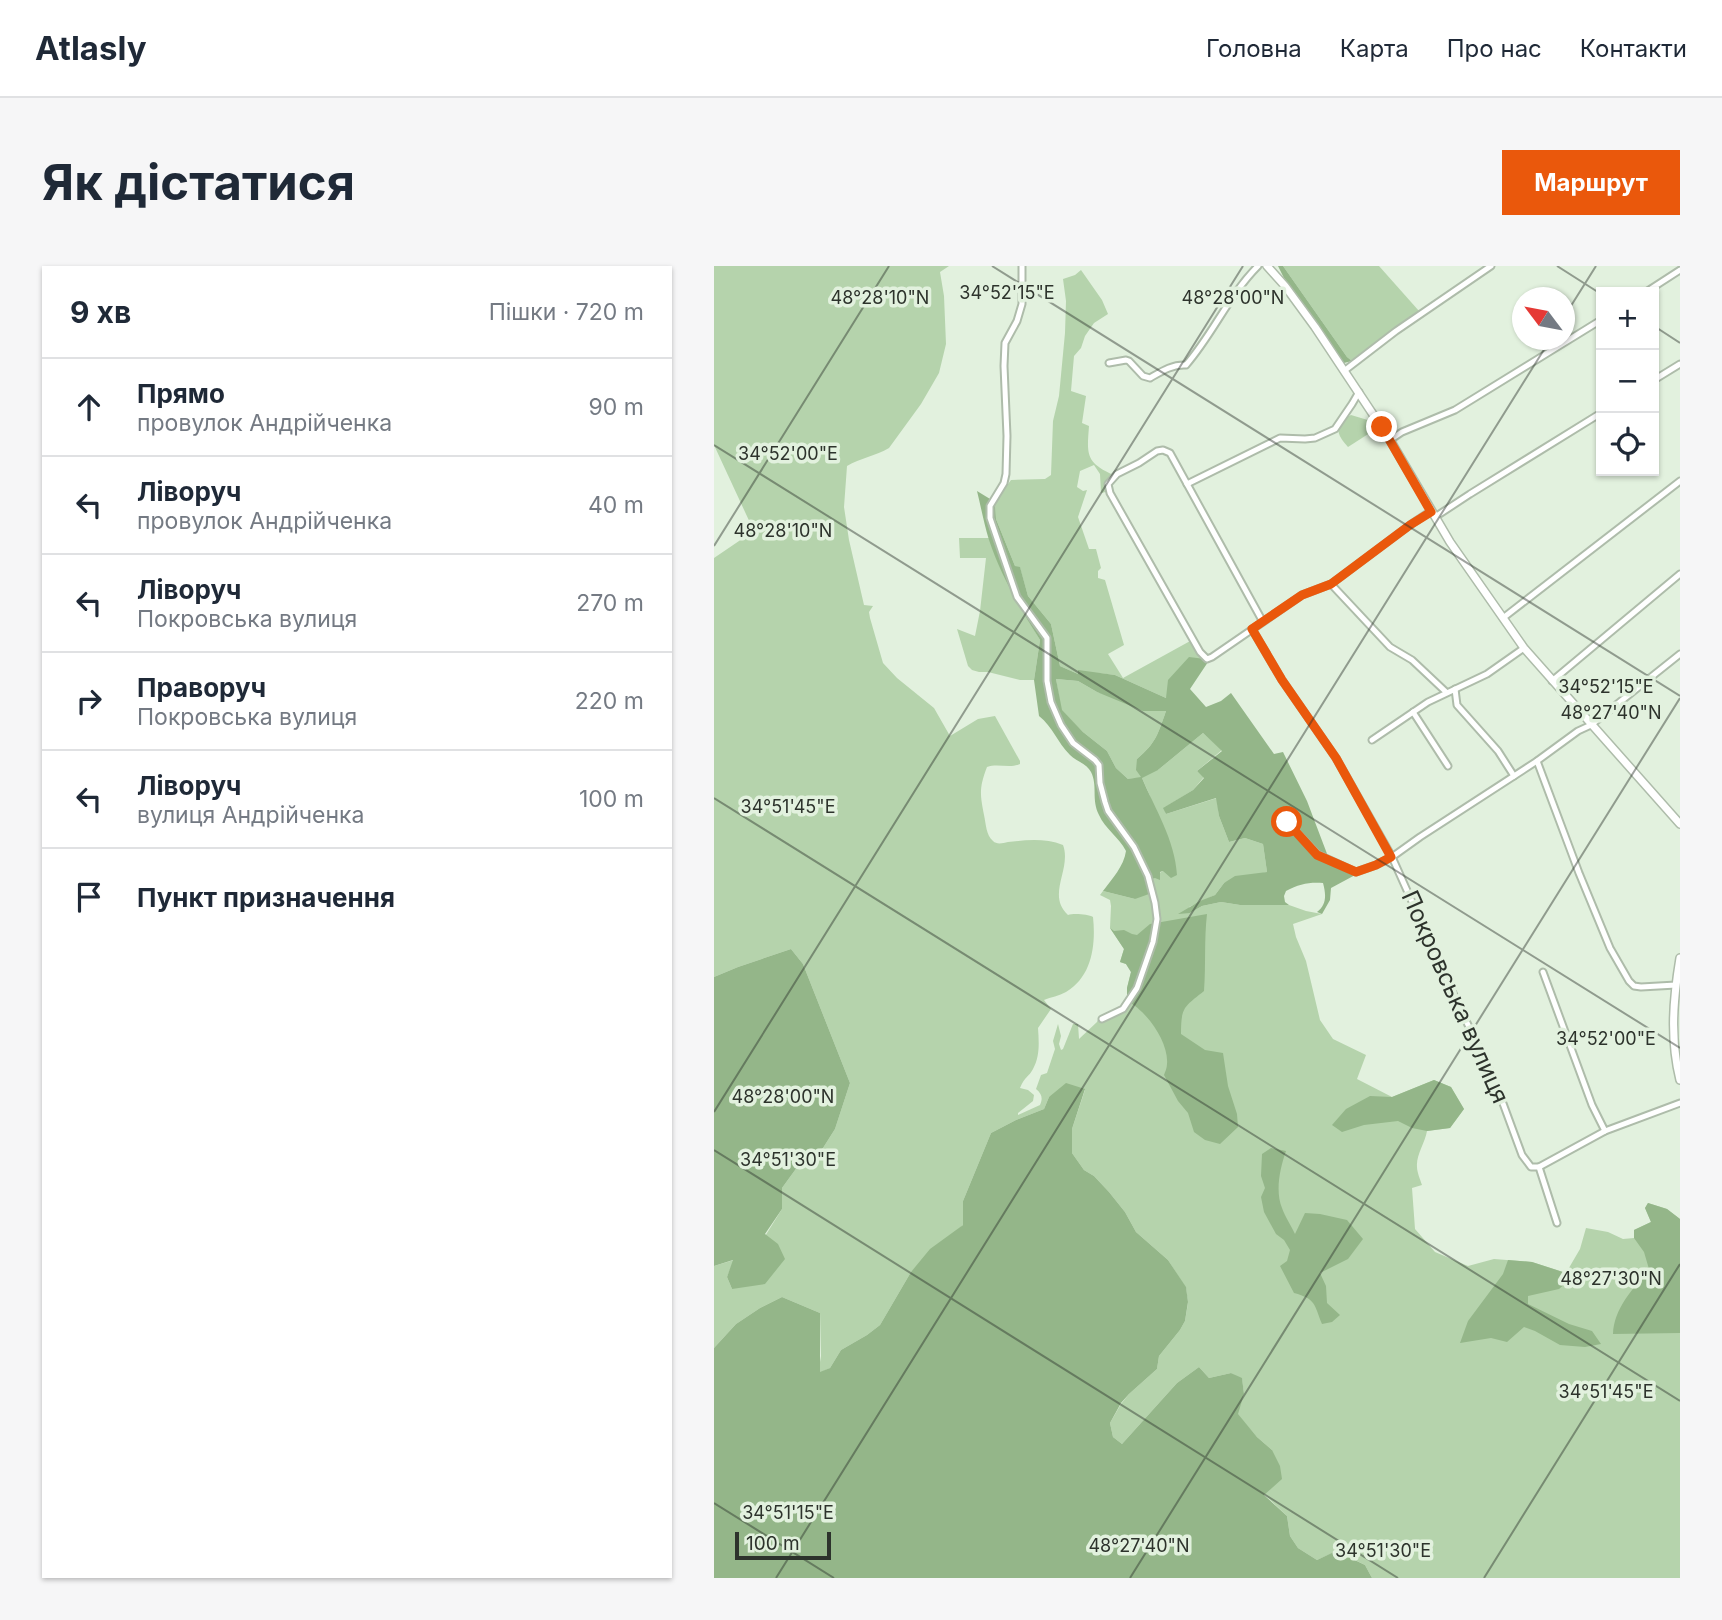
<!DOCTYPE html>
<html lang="uk">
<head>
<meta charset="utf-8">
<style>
  :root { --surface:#fff; --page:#f6f6f7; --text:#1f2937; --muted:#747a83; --line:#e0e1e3; --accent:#ea580c }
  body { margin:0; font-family:Inter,sans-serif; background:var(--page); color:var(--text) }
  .controls { position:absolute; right:21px; top:21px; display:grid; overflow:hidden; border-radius:0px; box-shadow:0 2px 5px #0004 }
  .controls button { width:63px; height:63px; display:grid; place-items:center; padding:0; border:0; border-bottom:2px solid var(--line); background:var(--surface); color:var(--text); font:35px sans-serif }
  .compass { position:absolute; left:798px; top:21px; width:63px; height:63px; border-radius:50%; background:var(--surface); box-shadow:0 2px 5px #0004; rotate:302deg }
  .scale { position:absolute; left:21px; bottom:18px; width:96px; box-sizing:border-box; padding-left:7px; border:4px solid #2d332c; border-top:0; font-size:19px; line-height:24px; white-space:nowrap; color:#2d332c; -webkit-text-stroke:5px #e2f1de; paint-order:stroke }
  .stop { position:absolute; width:21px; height:21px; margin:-16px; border:5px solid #ea580c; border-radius:50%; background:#fff }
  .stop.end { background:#ea580c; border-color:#fff; box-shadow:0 2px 7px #0008 }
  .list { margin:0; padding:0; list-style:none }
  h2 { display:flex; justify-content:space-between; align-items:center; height:91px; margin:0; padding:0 28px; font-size:30px }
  h2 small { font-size:23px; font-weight:400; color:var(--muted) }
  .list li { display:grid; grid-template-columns:46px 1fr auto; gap:21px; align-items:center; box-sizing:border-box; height:98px; padding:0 28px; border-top:2px solid var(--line) }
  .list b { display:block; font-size:26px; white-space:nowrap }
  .list p { margin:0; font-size:23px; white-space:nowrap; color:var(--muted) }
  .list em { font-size:23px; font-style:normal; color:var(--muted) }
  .icon { flex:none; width:38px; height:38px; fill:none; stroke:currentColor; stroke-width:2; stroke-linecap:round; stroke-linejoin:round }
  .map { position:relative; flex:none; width:966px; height:1312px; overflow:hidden; border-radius:0px }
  header { display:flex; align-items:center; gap:42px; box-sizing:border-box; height:98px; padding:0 35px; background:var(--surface); border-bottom:2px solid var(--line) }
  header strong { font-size:33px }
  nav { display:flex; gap:38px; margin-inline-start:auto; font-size:24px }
  .intro { display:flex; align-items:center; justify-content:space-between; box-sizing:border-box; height:168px; padding:0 42px }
  h1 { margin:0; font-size:49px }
  .button { padding:18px 32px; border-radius:0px; background:var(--accent); color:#fff; font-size:24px; font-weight:700 }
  main { display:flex; gap:42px; padding:0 42px }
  aside { flex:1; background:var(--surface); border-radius:0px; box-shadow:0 2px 5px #0004 }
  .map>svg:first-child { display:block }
  .green { fill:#b5d3ac }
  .forest { fill:#94b689; fill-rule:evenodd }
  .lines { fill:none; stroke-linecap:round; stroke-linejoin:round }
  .minor-casing { stroke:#aebcaa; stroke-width:9 }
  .tertiary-casing { stroke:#aebcaa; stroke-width:10 }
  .minor { stroke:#fff; stroke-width:5 }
  .tertiary { stroke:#fff; stroke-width:7 }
  .route { stroke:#ea580c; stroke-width:9 }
  .ticks { fill:none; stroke:#2d332c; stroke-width:2; stroke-opacity:0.45 }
  .labels { text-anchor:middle; stroke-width:7; stroke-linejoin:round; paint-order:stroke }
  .street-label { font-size:24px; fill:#2d332c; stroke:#e2f1de }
  .ticks-label { font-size:18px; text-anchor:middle; fill:#2d332c; stroke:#e2f1de; stroke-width:7; stroke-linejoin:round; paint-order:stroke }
</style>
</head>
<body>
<header>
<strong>Atlasly</strong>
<nav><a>Головна</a><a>Карта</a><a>Про нас</a><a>Контакти</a></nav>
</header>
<div class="intro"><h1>Як дістатися</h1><a class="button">Маршрут</a></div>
<main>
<aside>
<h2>9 хв<small>Пішки · 720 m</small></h2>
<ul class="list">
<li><svg class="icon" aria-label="ahead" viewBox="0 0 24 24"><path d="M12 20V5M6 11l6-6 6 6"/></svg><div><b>Прямо</b><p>провулок Андрійченка</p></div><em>90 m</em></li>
<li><svg class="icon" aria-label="left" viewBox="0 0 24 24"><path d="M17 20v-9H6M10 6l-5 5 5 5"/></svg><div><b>Ліворуч</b><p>провулок Андрійченка</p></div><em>40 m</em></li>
<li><svg class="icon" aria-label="left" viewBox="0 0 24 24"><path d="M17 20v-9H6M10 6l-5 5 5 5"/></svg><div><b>Ліворуч</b><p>Покровська вулиця</p></div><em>270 m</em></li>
<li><svg class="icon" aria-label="right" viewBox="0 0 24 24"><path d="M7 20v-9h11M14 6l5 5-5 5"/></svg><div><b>Праворуч</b><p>Покровська вулиця</p></div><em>220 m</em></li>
<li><svg class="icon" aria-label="left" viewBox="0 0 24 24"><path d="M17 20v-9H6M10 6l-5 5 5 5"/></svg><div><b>Ліворуч</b><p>вулиця Андрійченка</p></div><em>100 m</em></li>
<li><svg class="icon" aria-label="arrive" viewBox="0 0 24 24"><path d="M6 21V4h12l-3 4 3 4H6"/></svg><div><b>Пункт призначення</b></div></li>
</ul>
</aside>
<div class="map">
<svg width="966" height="1312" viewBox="0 0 966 1312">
  <rect width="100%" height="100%" fill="#e2f1de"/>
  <!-- green -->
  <g class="green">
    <path d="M0,0H235L226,6L230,30L232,78L225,107L207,138L175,182C162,190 146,192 133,200L130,241L135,274L150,339L159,340L155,346L156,352L169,397L183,412L220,442L236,470L264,453L281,450L306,495V498C296,503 284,497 273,501C265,522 266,528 270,549C272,558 272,569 279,575C283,579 289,577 294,576C313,574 331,572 349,579C358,603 332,629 354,649C359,647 374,648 379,651C382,679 378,711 352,726C345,730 337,731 330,734L337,743L324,762C325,777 326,790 319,803C315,811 311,810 306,822L314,824L320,829L319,835L304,847V849L326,839C329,832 328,828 322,823L327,809L333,807L341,783L339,775L344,758L347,770L345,778L347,784L349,783L359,758H364L365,773L383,756L385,751H391L408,742L413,735V722L417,706L412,698L406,696L410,683L396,662L397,640L396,634L386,629L389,625L421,633C430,620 435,612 449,605L436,530L428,512L414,513L402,502L393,485L369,466L347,444L342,413L364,415L383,426L452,445C444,468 442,477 423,493L444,504L489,467L508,484L483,505L490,511L479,524L450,542L452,548L503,532L505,550L515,576L531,572L549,578L553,606L510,617L501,629L475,641L476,647L488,640L507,636L526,639H575L592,645L608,648L579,658L582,671L592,695L606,754L619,773L652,789L643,813L678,831L720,814L737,821L750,843L736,862L713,865C711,877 702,889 703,901C703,906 706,913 708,919L698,922L701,963L721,986L754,1000L780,993L818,996L852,1007L866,983L872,962L894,966L909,973L920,972V964L937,956L931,942L934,937L953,943L966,953V1312H658L651,1299L623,1285L603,1294L584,1282L576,1270L573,1250L550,1228L558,1221V1184L543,1171L523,1148L530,1128L528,1113L517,1107L495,1112L485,1101L463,1117L408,1178L399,1171L396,1157L407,1138L415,1128L443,1103L445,1090L466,1064L471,1055L474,1037L472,1022L454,994L422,966L411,946L395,926L380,910L370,904L358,887V863L371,824L335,831L330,843L302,854L277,867L249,935V959L197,1006L166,1059L153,1069L127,1084L116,1102L104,1108L107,1090L106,1047L68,1031L46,1042L22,1058L0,1082V1000L20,994L13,1011L18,1023L68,943V922L84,900L109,882L121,863L136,817L89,698L77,683L24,701L0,711V292L25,275L38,261L0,179Z"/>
    <path d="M569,0H665L705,45L638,95L633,91Z"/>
    <path d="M367,4L388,34L394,48L380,57L371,70L367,82L360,90L357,125L372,130L368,157L375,160C373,188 371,196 399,209L393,213L392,226L387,227L386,208L380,199L366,205L363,221L369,225L373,224L364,251L375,283H382L387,302L384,305V312L391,314L410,379L394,388L409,412L478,374L491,393L452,432L401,409L384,407L364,408L346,400L337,358L314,330L306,302L301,300L282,253L281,236L297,214L331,213L337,209L339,155L345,130L351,67L352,35L349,13L361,9Z"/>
    <path d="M637,149L657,155L662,163L634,181C622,168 619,158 637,149Z"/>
    <path d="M245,272H275C289,310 305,339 326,374L320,414H306L274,406H265L258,404L254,400L243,363L261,370L266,345L272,292H246Z"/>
  </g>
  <!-- forest -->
  <g class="forest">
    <path d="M564,0H569L633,91L638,95L630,97L570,12Z"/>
    <path d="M263,225L281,236L282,253L301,300L306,301L314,330L337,358L346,400L364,408V404L401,409L452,432L454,414L475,391L491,393L494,396L476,423L492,441L507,435L517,427L560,488L569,486L593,535L615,593L643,608L617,622L616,634L608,648L603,646C613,639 612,628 609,617C595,616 585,618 572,625L570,630L571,636L575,639H526L507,636L488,640L476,647L464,648L486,635L501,629L510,617L521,610L553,606L549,578L531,572L515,576L505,550L502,532L452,548L449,542L479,524L490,512L483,505L508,485L489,467L444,504L428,512C441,543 461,574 463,609L457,612L449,605L446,606V614L441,612L433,614L435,628L421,633L389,625C398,613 410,600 412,585C405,571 391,563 385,549C377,533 384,520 377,506C373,498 362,495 356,489C343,476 339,461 325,450L320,414L326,374C306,342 287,310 275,274C270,258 267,241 263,225ZM342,413L364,415L383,426L429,445H452C444,468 442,477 423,493L422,504L427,511L414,513L402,502L393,485L369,466L348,444Z"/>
    <path d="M493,648C490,674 492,699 490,725C470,741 467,741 467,768L491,784L509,787L514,820L523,848L524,861L506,878L491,874L480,866L474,847L464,835L450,809C451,806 453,802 453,798C455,776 432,744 413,735V722L417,706L412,698L406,696L410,683L396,662L400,665L410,664L418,668L423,669L436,658Z"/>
    <path d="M77,683L89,698L136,817L121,863L109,882L84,900L68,922V943L51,968L64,978L71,993L51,1018L18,1023L13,1011L19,994L0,1000V711L24,701Z"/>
    <path d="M720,814L737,821L750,843L736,862L713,865L698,862L684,855L650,859L628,866L618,859L632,843L656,830L678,831Z"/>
    <path d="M352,817L371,823L358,863V887L370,904L380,910L395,926L411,946L422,966L454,994L472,1021L474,1036L471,1055L466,1064L445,1090L443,1103L415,1128L407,1137L396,1157L399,1171L408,1178L463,1117L485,1101L495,1112L517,1107L528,1112L530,1128L524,1148L543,1171L558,1184L566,1200L568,1213L550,1229L573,1250L576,1270L584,1282L603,1294L622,1285L651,1299L658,1312H0V1082L22,1058L46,1042L68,1031L106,1047V1106L116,1102L127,1084L153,1069L166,1059L197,1006L216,983L249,959V935L277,867L302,854L330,843L335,831Z"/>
    <path d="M557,882L572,885C566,902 561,925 568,942C571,951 577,959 581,968L591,947L606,948L633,954L649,973L634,993L606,1007L612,1020L613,1037L626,1049L618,1056L608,1058C600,1038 602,1033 580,1027L566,1000L573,995L576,984L570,974L562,968L550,946L547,931L551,922L547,910L548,888Z"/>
    <path d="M934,937L953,943L966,953V1067L899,1068C900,1042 919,1023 935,1003L930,986L920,972V964L937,956L931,942Z"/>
    <path d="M794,994L818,996L852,1007L853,1016L845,1023L814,1030V1038L855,1058L878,1065L887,1078L871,1081L846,1079L821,1065L810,1061L793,1076L777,1072L746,1077L754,1055L789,1008Z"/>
  </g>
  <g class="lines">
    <defs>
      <g id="minor">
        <path d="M308,0V38L303,55L291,77L290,100L293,170L292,208L290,217L276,240V252L303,331L333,372V415L337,436L347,459L359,477L381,494L385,499L386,517L391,536L394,545L420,581L434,610L441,637L443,653L439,676L423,722L409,743L388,753"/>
        <path d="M932,26L966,4"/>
        <path d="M395,97L412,94L415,95L429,110L436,112C448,105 459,98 472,99C499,68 515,29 544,0"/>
        <path d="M630,105L682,65L777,0"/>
        <path d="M940,114L966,98"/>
        <path d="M676,174L688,166L741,144L887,54"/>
        <path d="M473,218L566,172L591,173L601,172L621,163L638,138L645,126"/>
        <path d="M721,251L756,228L887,147"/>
        <path d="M617,318L676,381L698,394L732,426"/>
        <path d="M789,352L966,215"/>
        <path d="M549,356L456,187L449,184L443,185L425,197L403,208L394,218L396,227L486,386L493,393L498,391L588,329L617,318L696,259L717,245"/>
        <path d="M538,363L568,414L622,492L678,591L743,736L780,813L808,889L817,901H825L843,957"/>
        <path d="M838,415L966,308"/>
        <path d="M741,423L743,439L784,485L800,510"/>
        <path d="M699,446L734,500"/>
        <path d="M658,474L714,436L773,408L810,382"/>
        <path d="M823,495L865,607L896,682L915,715L920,720L927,721L962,719"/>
        <path d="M573,556L603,588L642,606L662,599L678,591L706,571L823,495L864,465L877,459L966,388"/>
        <path d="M829,706L878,839L891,865"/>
        <path d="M825,901L891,865L966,837"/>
      </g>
      <g id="tertiary">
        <path d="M553,0L571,20L601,61L676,174L736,276L810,382L966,558"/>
        <path d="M966,692C959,734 956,773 966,814"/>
      </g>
    </defs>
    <!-- minor casing -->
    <use href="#minor" class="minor-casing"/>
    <!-- tertiary casing -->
    <use href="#tertiary" class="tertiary-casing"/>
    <!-- minor -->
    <use href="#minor" class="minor"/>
    <!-- tertiary -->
    <use href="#tertiary" class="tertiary"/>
  </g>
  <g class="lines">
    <!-- route -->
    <path class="route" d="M573,556L603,589L642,606L662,599L677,591L622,492L568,414L538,363L588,329L617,318L696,259L717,246L668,161"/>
  </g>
  <!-- ticks -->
  <path class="ticks" d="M278,0L966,430M843,0L887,28M850,51L882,0M940,60L966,77M0,179L966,782M0,280L175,0M0,532L966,1135M0,846L529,0M0,884L684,1312M0,1237L120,1312M62,1312L836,74M416,1312L966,432M770,1312L966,998"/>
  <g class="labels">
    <!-- street labels -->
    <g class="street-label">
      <text transform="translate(741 731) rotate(66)" y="8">Покровська вулиця</text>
    </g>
  </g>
  <g class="ticks-label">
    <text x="293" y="33">34°52'15"E</text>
    <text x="166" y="38">48°28'10"N</text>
    <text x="519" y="38">48°28'00"N</text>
    <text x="74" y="194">34°52'00"E</text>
    <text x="69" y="271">48°28'10"N</text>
    <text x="892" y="427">34°52'15"E</text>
    <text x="897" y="453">48°27'40"N</text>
    <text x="74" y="547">34°51'45"E</text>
    <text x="892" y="779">34°52'00"E</text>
    <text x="69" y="837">48°28'00"N</text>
    <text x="74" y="900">34°51'30"E</text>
    <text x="897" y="1019">48°27'30"N</text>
    <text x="892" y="1132">34°51'45"E</text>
    <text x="74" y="1253">34°51'15"E</text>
    <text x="425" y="1286">48°27'40"N</text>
    <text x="669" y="1291">34°51'30"E</text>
  </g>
</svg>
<div class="controls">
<button>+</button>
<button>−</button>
<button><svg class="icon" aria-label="locate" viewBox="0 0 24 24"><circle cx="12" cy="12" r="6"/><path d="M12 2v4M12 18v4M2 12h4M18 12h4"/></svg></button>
</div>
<svg class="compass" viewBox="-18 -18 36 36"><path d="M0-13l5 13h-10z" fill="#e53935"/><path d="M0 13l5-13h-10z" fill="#747a83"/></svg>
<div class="scale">100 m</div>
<div class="stop" style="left:573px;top:556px"></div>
<div class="stop end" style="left:668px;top:161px"></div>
</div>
</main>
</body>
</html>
